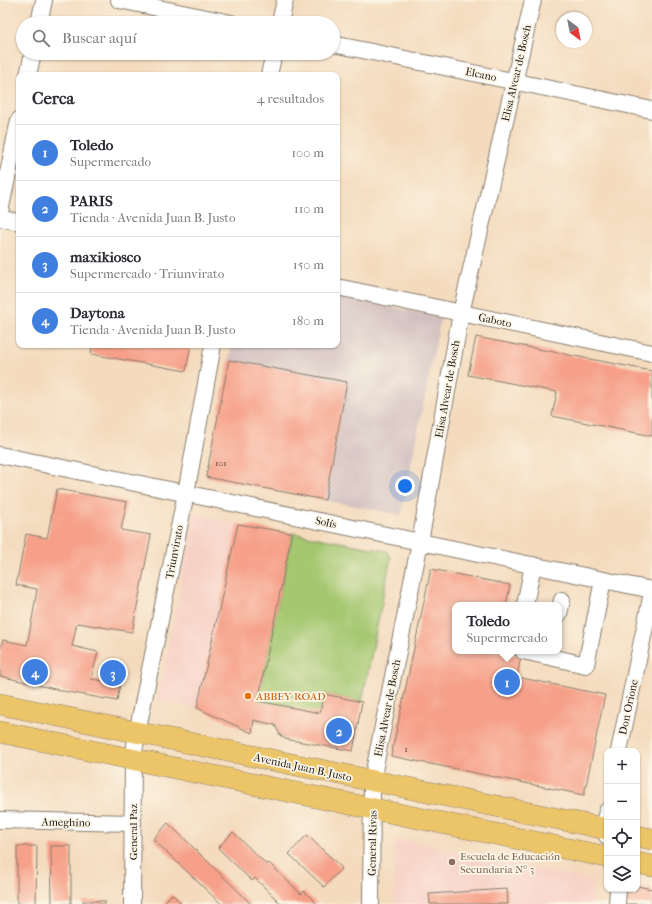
<!DOCTYPE html>
<html lang="es">
<head>
<meta charset="utf-8">
<style>
  :root { --surface:#fff; --page:#f2f2f3; --text:#2b2b33; --muted:#7c7c81; --line:#e1e1e2; --accent:#d1495b }
  body { margin:0; font-family:"IM FELL French Canon",serif; background:var(--page); color:var(--text) }
  .controls { position:absolute; right:12px; bottom:12px; display:grid; overflow:hidden; border-radius:8px; box-shadow:0 1px 3px #0004 }
  .controls button { width:36px; height:36px; display:grid; place-items:center; padding:0; border:0; border-bottom:1px solid var(--line); background:var(--surface); color:var(--text); font:20px sans-serif }
  .compass { position:absolute; left:556px; top:12px; width:36px; height:36px; border-radius:50%; background:var(--surface); box-shadow:0 1px 3px #0004; rotate:148deg }
  .you { position:absolute; left:405px; top:486px; width:14px; height:14px; margin:-10px; border:3px solid #fff; border-radius:50%; background:#1a73e8; box-shadow:0 0 0 6px #1a73e833 }
  .badge { display:grid; place-items:center; width:26px; height:26px; border-radius:50%; background:var(--accent); color:#fff; font-size:13px; font-weight:700 }
  .pin { position:absolute; translate:-50% -50%; border:2px solid #fff; box-shadow:0 1px 4px #0006 }
  .popup { position:absolute; left:452px; top:602px; width:110px; height:52px; box-sizing:border-box; display:grid; place-content:center; border-radius:8px; background:var(--surface); filter:drop-shadow(0 1px 3px #0005); font-size:13px; white-space:nowrap; color:var(--muted) }
  .popup b { font-size:15px; color:var(--text) }
  .popup::after { content:''; position:absolute; left:50%; top:100%; margin-left:-8px; border:8px solid transparent; border-top-color:var(--surface) }
  .list { margin:0; padding:0; list-style:none }
  h2 { display:flex; justify-content:space-between; align-items:center; height:52px; margin:0; padding:0 16px; font-size:17px }
  h2 small { font-size:13px; font-weight:400; color:var(--muted) }
  .list li { display:grid; grid-template-columns:26px 1fr auto; gap:12px; align-items:center; box-sizing:border-box; height:56px; padding:0 16px; border-top:1px solid var(--line) }
  .list b { display:block; font-size:15px; white-space:nowrap }
  .list p { margin:0; font-size:13px; white-space:nowrap; color:var(--muted) }
  .list em { font-size:13px; font-style:normal; color:var(--muted) }
  .icon { flex:none; width:22px; height:22px; fill:none; stroke:currentColor; stroke-width:2; stroke-linecap:round; stroke-linejoin:round }
  .map { position:relative; flex:none; width:652px; height:904px; overflow:hidden }
  .search { position:absolute; background:var(--surface); box-shadow:0 1px 3px #0004; left:16px; top:16px; width:324px; height:44px; display:flex; align-items:center; gap:10px; box-sizing:border-box; padding:0 14px; border-radius:22px; color:var(--muted); font-size:15px }
  .panel { position:absolute; background:var(--surface); box-shadow:0 1px 3px #0004; left:16px; top:72px; width:324px; height:276px; border-radius:8px }
  .map>svg:first-child { display:block }
  .built { fill:#f7d1c6 }
  .industrial { fill:#d2bfbf }
  .green { fill:#a4c770; stroke:#607246 }
  .building { fill:#f6a089 }
  .lines { fill:none; stroke-linecap:round; stroke-linejoin:round }
  .minor-casing { stroke:#887c6d; stroke-width:18 }
  .major-casing { stroke:#887c6d; stroke-width:22 }
  .minor { stroke:#fff; stroke-width:16 }
  .major { stroke:#ecc569; stroke-width:21 }
  .food-dot { fill:#e8710a; stroke:#fcf5e5; stroke-width:1.5 }
  .education-dot { fill:#8d6e63; stroke:#fcf5e5; stroke-width:1.5 }
  .labels { text-anchor:middle; stroke-width:3.5; stroke-linejoin:round; paint-order:stroke }
  .number-label { font-size:9px; fill:#523d37 }
  .street-label { font-size:11px; fill:#1c1c1c; stroke:#fcf5e5 }
  .food-label { font-size:11px; fill:#c56008; stroke:#fcf5e5; text-anchor:start }
  .education-label { font-size:11px; fill:#785e54; stroke:#fcf5e5; text-anchor:start }
</style>
</head>
<body>
<div class="map">
<svg width="652" height="904" viewBox="0 0 652 904">
  <rect width="100%" height="100%" fill="#fcf5e5"/>
  <filter id="ink" filterUnits="userSpaceOnUse"><feTurbulence type="fractalNoise" baseFrequency=".025" numOctaves="2"/><feDisplacementMap in="SourceGraphic" scale="8" xChannelSelector="R" yChannelSelector="G"/><feConvolveMatrix kernelMatrix="1 2 1 2 8 2 1 2 1" color-interpolation-filters="sRGB"/></filter>
  <filter id="wash" filterUnits="userSpaceOnUse"><feTurbulence type="fractalNoise" baseFrequency=".012" numOctaves="4" result="noise"/><feDisplacementMap in="SourceGraphic" scale="16" xChannelSelector="R" yChannelSelector="G"/><feGaussianBlur stdDeviation="0.9" result="paint"/><feColorMatrix in="noise" values="0 0 0 0 0 0 0 0 0 0 0 0 0 0 0 0 0 1.4 0 .05"/><feComposite in="paint" operator="in"/></filter>
  <g filter="url(#wash)">
    <rect width="100%" height="100%" fill="#f4dbbe"/>
    <!-- built -->
    <g class="built">
      <path d="M195,513L238,524L197,708L157,700Z"/>
      <path d="M400,839L592,880V904H394V845Z"/>
    </g>
    <!-- industrial -->
    <path class="industrial" d="M337,296L441,317L401,515L206,477L232,345H337Z"/>
    <!-- green -->
    <path class="green" d="M292,533L387,551L391,557L362,702L324,694L320,713L285,739L280,735L275,725L254,720Z"/>
    <g id="blocks">
      <!-- building -->
      <g class="building">
        <path d="M476,337L652,371V436L552,416L557,392L468,375Z"/>
        <path d="M92,345H191L186,371L91,354Z"/>
        <path d="M229,360L347,382L325,500L206,477Z"/>
        <path d="M57,489L127,502L121,530L151,535L132,632L77,623L72,646L98,652L91,679L120,683L117,701L63,691L0,676V650L3,640L27,645L33,614L37,589L16,585L26,534L47,538Z"/>
        <path d="M238,524L292,533L258,701L320,713L324,694L362,702L353,751L285,739L280,735L275,725L254,720L252,733L197,708Z"/>
        <path d="M431,569L510,585L506,605H455V651H501L521,656L517,677L605,695L584,795L391,756Z"/>
        <path d="M168,823L235,888L251,904H221L153,839Z"/>
        <path d="M233,832L267,865L269,863L301,894L304,891L317,904H281L255,878L252,881L218,848Z"/>
        <path d="M307,835L342,868L324,887L289,854Z"/>
        <path d="M17,846H37L36,904H17Z"/>
        <path d="M51,846H71V904H52Z"/>
        <path d="M637,886L652,889V904H624V892L627,889H637Z"/>
        <path d="M507,889L508,904H430L429,894Z"/>
        <path d="M172,894L182,904H163Z"/>
        <rect x="83" y="901" width="22" height="3"/>
      </g>
    </g>
  </g>
  <g filter="url(#ink)">
    <use href="#blocks" fill-opacity="0" stroke="#887c6d" stroke-width="1"/>
    <g class="lines">
      <defs>
        <g id="minor">
          <path d="M119,0L231,23"/>
          <path d="M39,23L44,0"/>
          <path d="M280,23L285,0"/>
          <path d="M333,44L652,110"/>
          <path d="M28,75L33,53"/>
          <path d="M269,75L274,53"/>
          <path d="M0,212L19,120"/>
          <path d="M0,218L19,222"/>
          <path d="M337,287L652,353"/>
          <path d="M0,455L652,590"/>
          <path d="M525,605L533,565"/>
          <path d="M559,614L562,600"/>
          <path d="M523,651L586,665L603,580"/>
          <path d="M619,751L652,593"/>
          <path d="M607,811L603,829L607,836"/>
          <path d="M0,820L133,823"/>
          <path d="M132,904L133,759L137,733L186,493L213,345"/>
          <path d="M371,904L372,781L420,542L461,313L533,0"/>
          <path d="M617,904L618,889"/>
        </g>
        <g id="major">
          <path d="M0,704L607,829"/>
          <path d="M0,732L607,857"/>
          <path d="M637,836L652,839"/>
          <path d="M637,863L652,866"/>
        </g>
      </defs>
      <!-- minor casing -->
      <use href="#minor" class="minor-casing"/>
      <!-- major casing -->
      <use href="#major" class="major-casing"/>
      <!-- minor -->
      <use href="#minor" class="minor"/>
      <!-- major -->
      <use href="#major" class="major"/>
    </g>
  </g>
  <!-- markers -->
  <circle class="food-dot" cx="248" cy="696" r="4"/>
  <circle class="education-dot" cx="452" cy="862" r="4"/>
  <g class="labels">
    <!-- number labels -->
    <g class="number-label">
      <text x="221" y="466">101</text>
      <text x="406" y="752">1</text>
    </g>
    <!-- street labels -->
    <g class="street-label">
      <text transform="translate(516 73) rotate(-77)" y="4">Elisa Alvear de Bosch</text>
      <text transform="translate(481 74) rotate(12)" y="4">Elcano</text>
      <text transform="translate(495 320) rotate(12)" y="4">Gaboto</text>
      <text transform="translate(447 389) rotate(-80)" y="4">Elisa Alvear de Bosch</text>
      <text transform="translate(326 522) rotate(12)" y="4">Solís</text>
      <text transform="translate(174 552) rotate(-79)" y="4">Triunvirato</text>
      <text transform="translate(628 707) rotate(-78)" y="4">Don Orione</text>
      <text transform="translate(387 708) rotate(-79)" y="4">Elisa Alvear de Bosch</text>
      <text transform="translate(303 767) rotate(12)" y="4">Avenida Juan B. Justo</text>
      <text transform="translate(66 822) rotate(1)" y="4">Ameghino</text>
      <text transform="translate(133 832) rotate(-90)" y="4">General Paz</text>
      <text transform="translate(372 843) rotate(-89)" y="4">General Rivas</text>
    </g>
    <!-- food labels -->
    <g class="food-label">
      <text x="256" y="700">ABBEY ROAD</text>
    </g>
    <!-- education labels -->
    <g class="education-label">
      <text x="460" y="860">Escuela de Educación<tspan x="460" dy="13">Secundaria N° 3</tspan></text>
    </g>
  </g>
</svg>
<div class="controls">
<button>+</button>
<button>−</button>
<button><svg class="icon" aria-label="locate" viewBox="0 0 24 24"><circle cx="12" cy="12" r="6"/><path d="M12 2v4M12 18v4M2 12h4M18 12h4"/></svg></button>
<button><svg class="icon" aria-label="layers" viewBox="0 0 24 24"><path d="M12 4l9 5-9 5-9-5zM3 14l9 5 9-5"/></svg></button>
</div>
<svg class="compass" viewBox="-18 -18 36 36"><path d="M0-13l5 13h-10z" fill="#e53935"/><path d="M0 13l5-13h-10z" fill="#7c7c81"/></svg>
<div class="you"></div>
<div class="pin badge" style="left:507px;top:682px;background:#3f7fe0">1</div>
<div class="popup"><b>Toledo</b>Supermercado</div>
<div class="pin badge" style="left:339px;top:731px;background:#3f7fe0">2</div>
<div class="pin badge" style="left:113px;top:673px;background:#3f7fe0">3</div>
<div class="pin badge" style="left:35px;top:672px;background:#3f7fe0">4</div>
<div class="search"><svg class="icon" aria-label="search" viewBox="0 0 24 24"><circle cx="10" cy="10" r="6"/><path d="M15 15l6 6"/></svg>Buscar aquí</div>
<section class="panel">
<h2>Cerca<small>4 resultados</small></h2>
<ul class="list">
<li><span class="badge" style="background:#3f7fe0">1</span><div><b>Toledo</b><p>Supermercado</p></div><em>100 m</em></li>
<li><span class="badge" style="background:#3f7fe0">2</span><div><b>PARIS</b><p>Tienda · Avenida Juan B. Justo</p></div><em>110 m</em></li>
<li><span class="badge" style="background:#3f7fe0">3</span><div><b>maxikiosco</b><p>Supermercado · Triunvirato</p></div><em>150 m</em></li>
<li><span class="badge" style="background:#3f7fe0">4</span><div><b>Daytona</b><p>Tienda · Avenida Juan B. Justo</p></div><em>180 m</em></li>
</ul>
</section>
</div>
</body>
</html>
